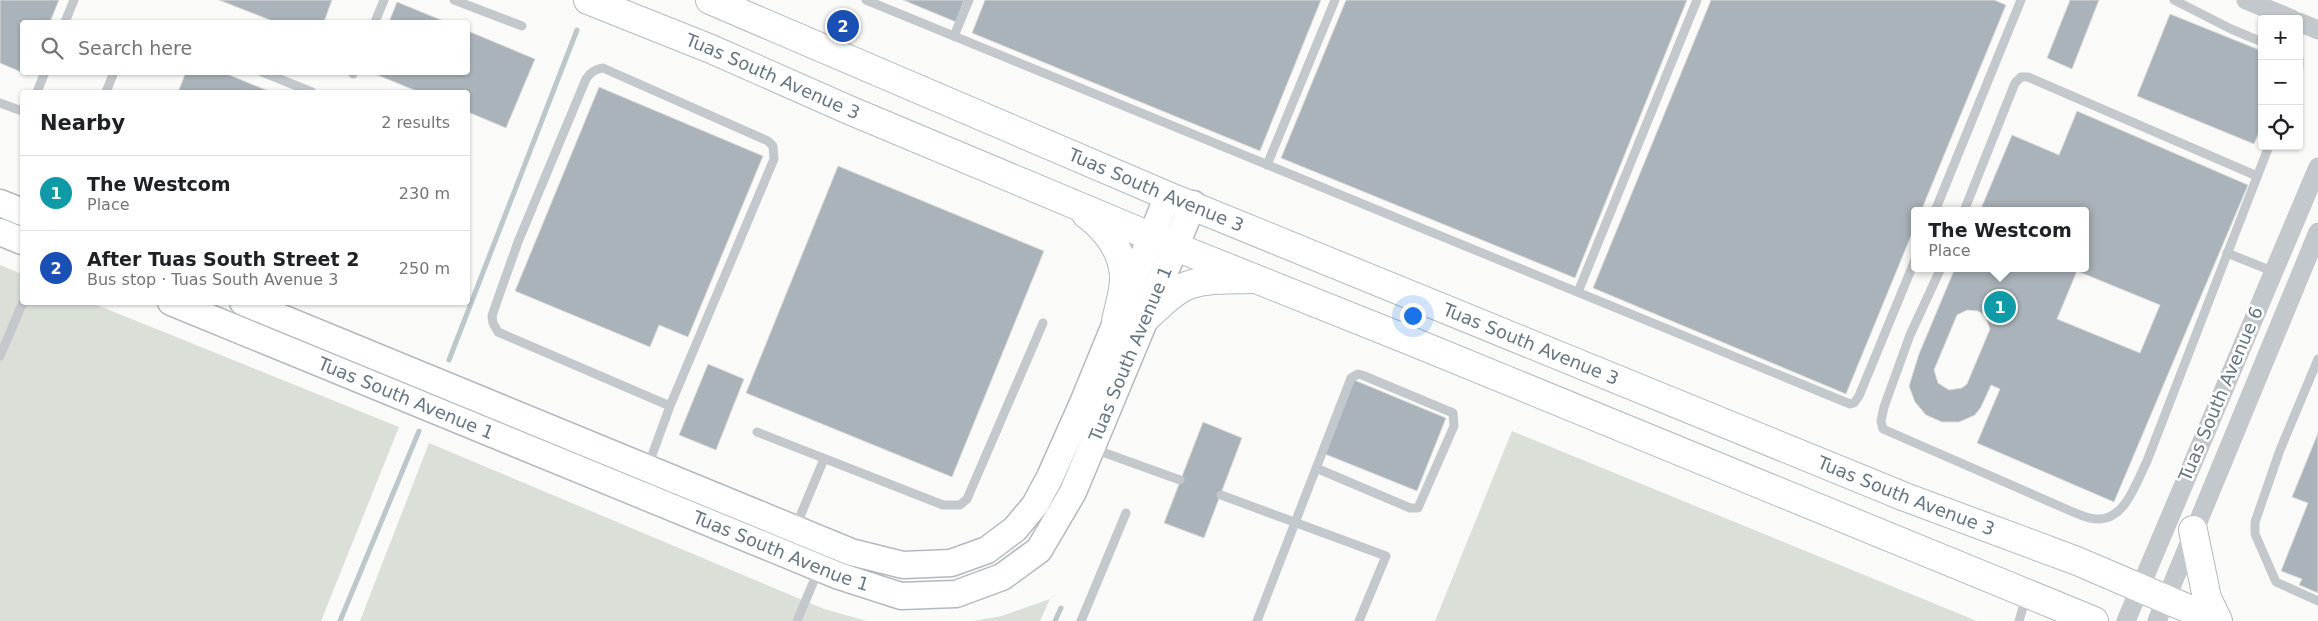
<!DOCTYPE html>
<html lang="en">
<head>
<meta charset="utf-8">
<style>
  :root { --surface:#fff; --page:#f6f6f6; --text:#202124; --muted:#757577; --line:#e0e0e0; --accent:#e4572e }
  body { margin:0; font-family:"DejaVu Sans",sans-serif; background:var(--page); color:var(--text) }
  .controls { position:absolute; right:15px; top:15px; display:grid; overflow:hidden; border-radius:5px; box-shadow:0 1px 4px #0004 }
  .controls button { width:45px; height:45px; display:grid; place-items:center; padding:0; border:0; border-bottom:1px solid var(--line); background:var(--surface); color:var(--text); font:25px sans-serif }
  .you { position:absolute; left:1412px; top:315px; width:18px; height:18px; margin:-12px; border:4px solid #fff; border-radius:50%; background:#1a73e8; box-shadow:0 0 0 8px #1a73e833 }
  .badge { display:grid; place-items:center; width:32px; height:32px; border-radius:50%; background:var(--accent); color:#fff; font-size:16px; font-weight:700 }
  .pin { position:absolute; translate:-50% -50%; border:2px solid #fff; box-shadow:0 1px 5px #0006 }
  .popup { position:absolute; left:1911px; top:207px; width:178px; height:65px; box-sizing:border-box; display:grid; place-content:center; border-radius:5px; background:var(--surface); filter:drop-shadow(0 1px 4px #0005); font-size:16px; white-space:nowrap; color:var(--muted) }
  .popup b { font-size:19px; color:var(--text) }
  .popup::after { content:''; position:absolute; left:50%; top:100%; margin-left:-10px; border:10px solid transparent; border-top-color:var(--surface) }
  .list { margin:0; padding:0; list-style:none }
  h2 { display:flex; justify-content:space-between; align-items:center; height:65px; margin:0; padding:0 20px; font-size:21px }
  h2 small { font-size:16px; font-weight:400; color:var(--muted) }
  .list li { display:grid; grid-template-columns:32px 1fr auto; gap:15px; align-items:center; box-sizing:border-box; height:75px; padding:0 20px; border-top:1px solid var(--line) }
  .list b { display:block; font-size:19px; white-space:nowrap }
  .list p { margin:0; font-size:16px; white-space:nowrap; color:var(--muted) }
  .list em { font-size:16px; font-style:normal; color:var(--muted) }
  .icon { flex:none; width:28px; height:28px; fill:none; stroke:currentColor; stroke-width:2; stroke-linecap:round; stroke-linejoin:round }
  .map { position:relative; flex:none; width:2318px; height:621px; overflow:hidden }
  .search { position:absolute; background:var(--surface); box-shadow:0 1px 4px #0004; left:20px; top:20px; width:450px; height:55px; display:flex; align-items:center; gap:12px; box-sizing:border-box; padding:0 18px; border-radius:5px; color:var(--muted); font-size:19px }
  .panel { position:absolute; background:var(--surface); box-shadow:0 1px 4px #0004; left:20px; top:90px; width:450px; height:215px; border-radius:5px }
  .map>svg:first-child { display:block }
  .green { fill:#dadfd7 }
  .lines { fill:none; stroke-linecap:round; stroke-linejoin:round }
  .stream { stroke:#bbc7cb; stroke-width:5 }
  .building { fill:#aab3b9; stroke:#dcdcda; fill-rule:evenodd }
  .secondary-casing { stroke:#b3babf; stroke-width:29 }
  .primary-casing { stroke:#b5babe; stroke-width:30 }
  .service { stroke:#c3c8cc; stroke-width:9 }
  .minor { stroke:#c3c8cc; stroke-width:19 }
  .secondary { stroke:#fff; stroke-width:26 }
  .primary { stroke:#fff; stroke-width:28 }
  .labels { text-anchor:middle; stroke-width:5; stroke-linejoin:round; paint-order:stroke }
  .street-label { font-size:18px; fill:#657683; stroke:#fff }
</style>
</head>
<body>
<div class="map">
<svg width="2318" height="621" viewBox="0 0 2318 621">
  <rect width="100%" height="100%" fill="#fafaf8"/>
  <!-- green -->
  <g class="green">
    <path d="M0,265L22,274V302L92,303L399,427L321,621H0Z"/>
    <path d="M1512,431L1977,621H1435Z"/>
    <path d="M429,443L824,609L867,621H360Z"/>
    <path d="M1050,599L1040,621H973L1002,616Z"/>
  </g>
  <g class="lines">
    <!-- stream -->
    <g class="stream">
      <path d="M449,360L577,30"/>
      <path d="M340,621L419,431"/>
      <path d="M1055,621L1061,608"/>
    </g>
  </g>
  <!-- building -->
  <g class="building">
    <path d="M0,0H59L50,22H22V72H30L28,75L0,63Z"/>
    <path d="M219,0H332L324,22H275Z"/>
    <path d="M903,0H964L956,22Z"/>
    <path d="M985,0H1321L1260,151L972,33Z"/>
    <path d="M1346,0H1687L1575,278L1281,158Z"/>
    <path d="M1711,0H1994L2006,5L1921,211H1915V226L1846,394L1593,288Z"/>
    <path d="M2070,0H2099L2072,69L2047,58Z"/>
    <path d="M397,2L446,22H389Z"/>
    <path d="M2170,14L2262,51V125L2254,144L2137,96Z"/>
    <path d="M468,31L535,59L506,128L468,112V92H419L370,72H468Z"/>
    <path d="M186,72H222L271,92H178Z"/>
    <path d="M599,87L763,156L688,337L659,325L650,347L515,291Z"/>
    <path d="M2077,111L2248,185L2114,502L1977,443L2000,389L1991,385L1981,407L1975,415L1959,422H1942L1926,415L1915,402L1909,386L1919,354L1955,268H2085V211H1980L2012,135L2059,155ZM2077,271L2160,305L2140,353L2057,319ZM1967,310L1978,311L1983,314L1986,318L1990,329L1967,384L1962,388L1949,390L1938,383L1934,370L1957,315Z"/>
    <path d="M838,166L1044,251L952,477L746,393Z"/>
    <path d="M708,364L744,379L716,450L679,435Z"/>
    <path d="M1354,380L1446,418L1417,491L1325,454Z"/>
    <path d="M1203,422L1242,438L1204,538L1164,523Z"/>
    <path d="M2318,433V593L2299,585L2302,579L2281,571L2308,503L2292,497Z"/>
  </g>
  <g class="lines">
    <defs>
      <g id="secondary">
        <path d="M0,203L22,212"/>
        <path d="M0,232L22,241"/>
        <path id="s1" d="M171,302L839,576L901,596L956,594L1002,577L1039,550L1073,492L1193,204"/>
        <path d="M243,302L851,552L903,565L951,563L987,550L1015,529L1035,505L1050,477L1083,403L1168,196"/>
      </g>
      <g id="primary">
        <path id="s2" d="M588,0L711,49L849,110L1176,247L1411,341L2094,621"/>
        <path id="s3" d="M710,0L1168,196L1905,497L2077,561L2217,621"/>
        <path d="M1086,214C1106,229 1122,250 1124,275C1125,289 1119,307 1116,321"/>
        <path d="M1147,317C1159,306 1170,294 1184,287C1203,278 1230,280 1250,279"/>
        <path d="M2193,530L2207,598L2218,621"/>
      </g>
    </defs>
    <!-- secondary casing -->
    <use href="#secondary" class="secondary-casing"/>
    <!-- primary casing -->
    <use href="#primary" class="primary-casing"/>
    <!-- service -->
    <g class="service">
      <path d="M454,0L522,26"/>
      <path d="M866,0L1850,404L1854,403L1859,396L1915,260"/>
      <path d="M2174,0L2231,29L2262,42"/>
      <path d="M65,22L74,0"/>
      <path d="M375,22L384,0"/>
      <path d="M954,36L969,0"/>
      <path d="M2299,59V67"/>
      <path d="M262,72L312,92"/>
      <path d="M353,74V72"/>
      <path d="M37,92L45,72"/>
      <path d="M106,92L114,72"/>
      <path d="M0,103L22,111"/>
      <path d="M1267,165L1335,0"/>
      <path d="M1935,211L2021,0"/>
      <path d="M1964,211L2015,83L2021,77H2028L2257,176"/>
      <path d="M2227,253L2272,271"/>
      <path d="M1941,268L1910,335L1884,407L1881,421L1883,429L2073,512C2080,515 2089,519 2096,519C2125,521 2136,483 2147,461L2269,146"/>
      <path d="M1578,292L1697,0"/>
      <path d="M0,356L23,302"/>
      <path d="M2318,359L2280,450L2255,522V534L2276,582L2318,601"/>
      <path d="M757,432L943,505H960L967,499L1043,323"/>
      <path d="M1094,449L1180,480"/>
      <path d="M648,466L670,406L774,159L773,146L768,141L603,68C595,69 591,72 586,79L518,242L496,304L492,316L493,323L498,332L670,406"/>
      <path d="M1221,495L1386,556L1359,621"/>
      <path d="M796,526L824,459"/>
      <path d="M797,621L818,571"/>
      <path d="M1081,621L1126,513"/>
      <path d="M1257,621L1351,378L1358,374L1362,375L1453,413L1454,426L1418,508H1410L1316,468"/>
      <path d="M2019,621L2026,597"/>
    </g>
    <!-- minor -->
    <g class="minor">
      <path d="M2246,0L2292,19"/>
      <path d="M2299,22L2318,30"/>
      <path d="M2126,621L2318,167"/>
      <path d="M2157,621L2318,232"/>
    </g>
    <!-- secondary -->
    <use href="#secondary" class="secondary"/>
    <!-- primary -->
    <use href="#primary" class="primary"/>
  </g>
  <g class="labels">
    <!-- street labels -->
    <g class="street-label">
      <text dy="6" stroke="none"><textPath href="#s2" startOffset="200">Tuas South Avenue 3</textPath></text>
      <text dy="6" stroke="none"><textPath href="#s3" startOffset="485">Tuas South Avenue 3</textPath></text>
      <text dy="6" stroke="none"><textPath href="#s3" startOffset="890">Tuas South Avenue 3</textPath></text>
      <text dy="6" stroke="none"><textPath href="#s1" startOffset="1154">Tuas South Avenue 1</textPath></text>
      <text transform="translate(2221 394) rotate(-67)" y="6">Tuas South Avenue 6</text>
      <text dy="6" stroke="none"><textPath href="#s1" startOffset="254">Tuas South Avenue 1</textPath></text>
      <text dy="6" stroke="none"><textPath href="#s3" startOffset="1295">Tuas South Avenue 3</textPath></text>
      <text dy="6" stroke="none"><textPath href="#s1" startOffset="659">Tuas South Avenue 1</textPath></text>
    </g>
  </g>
</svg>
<div class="controls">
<button>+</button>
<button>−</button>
<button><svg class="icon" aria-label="locate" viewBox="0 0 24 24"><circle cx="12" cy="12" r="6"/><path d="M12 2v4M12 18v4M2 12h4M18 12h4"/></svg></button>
</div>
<div class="you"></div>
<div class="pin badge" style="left:2000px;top:307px;background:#0f9aa8">1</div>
<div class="popup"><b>The Westcom</b>Place</div>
<div class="pin badge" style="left:843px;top:26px;background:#1a4fb4">2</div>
<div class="search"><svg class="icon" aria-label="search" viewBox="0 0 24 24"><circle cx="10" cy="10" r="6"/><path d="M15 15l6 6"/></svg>Search here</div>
<section class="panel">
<h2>Nearby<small>2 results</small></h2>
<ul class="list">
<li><span class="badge" style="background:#0f9aa8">1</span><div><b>The Westcom</b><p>Place</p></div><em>230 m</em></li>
<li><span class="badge" style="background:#1a4fb4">2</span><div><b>After Tuas South Street 2</b><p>Bus stop · Tuas South Avenue 3</p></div><em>250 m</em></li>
</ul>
</section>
</div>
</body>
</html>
